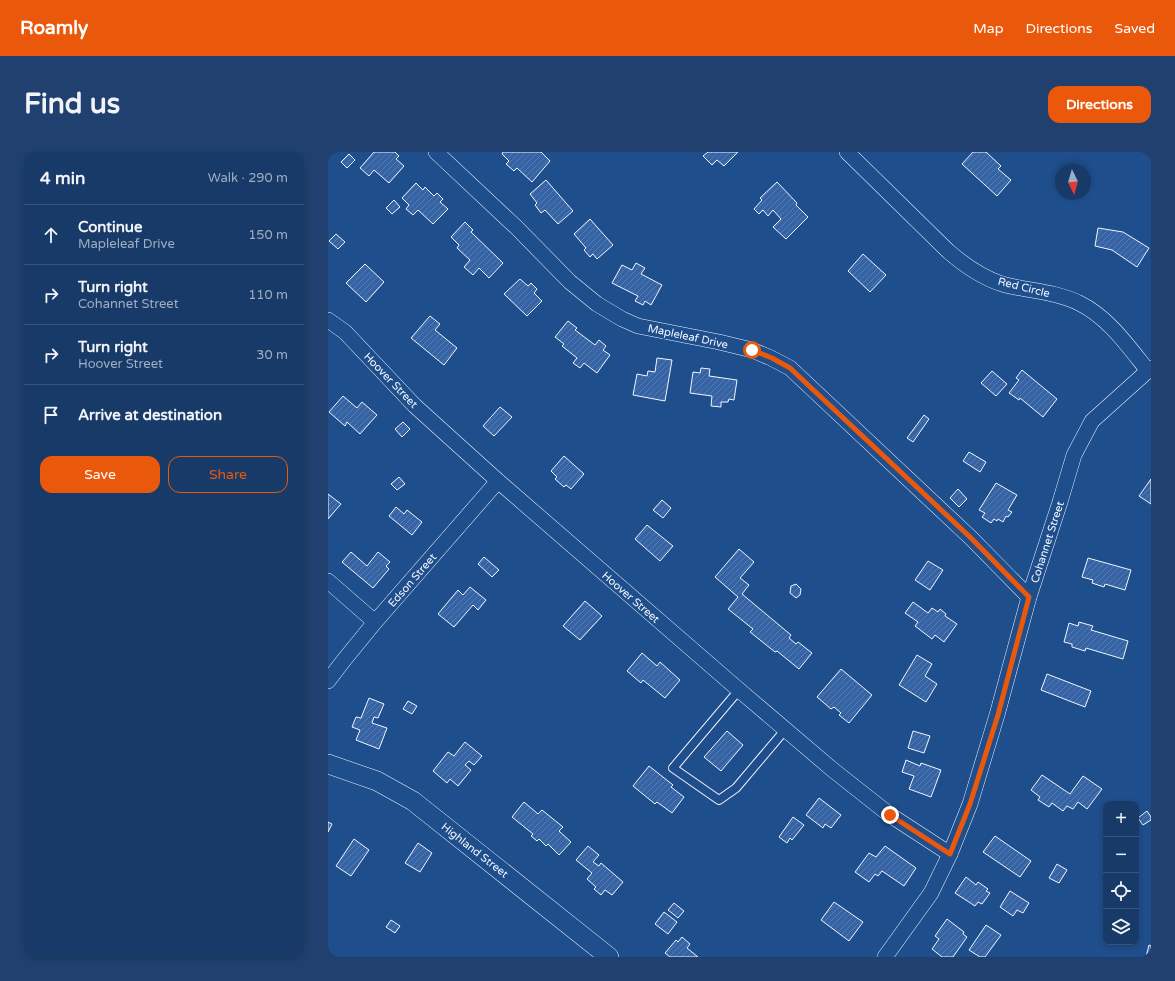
<!DOCTYPE html>
<html lang="en">
<head>
<meta charset="utf-8">
<style>
  :root { --surface:#173a69; --page:#20416f; --text:#f1f3f6; --muted:#9eadc0; --line:#36547d; --accent:#ea580c }
  body { margin:0; font-family:"Varela Round",sans-serif; background:var(--page); color:var(--text) }
  .controls { position:absolute; right:12px; bottom:12px; display:grid; overflow:hidden; border-radius:8px; box-shadow:0 2px 6px #0003 }
  .controls button { width:36px; height:36px; display:grid; place-items:center; padding:0; border:0; border-bottom:1px solid var(--line); background:var(--surface); color:var(--text); font:20px sans-serif }
  .compass { position:absolute; left:727px; top:12px; width:36px; height:36px; border-radius:50%; background:var(--surface); box-shadow:0 2px 6px #0003; rotate:175deg }
  .stop { position:absolute; width:12px; height:12px; margin:-9px; border:3px solid #ea580c; border-radius:50%; background:#fff }
  .stop.end { background:#ea580c; border-color:#fff; box-shadow:0 1px 4px #0008 }
  .list { margin:0; padding:0; list-style:none }
  h2 { display:flex; justify-content:space-between; align-items:center; height:52px; margin:0; padding:0 16px; font-size:17px }
  h2 small { font-size:13px; font-weight:400; color:var(--muted) }
  .list li { display:grid; grid-template-columns:26px 1fr auto; gap:12px; align-items:center; box-sizing:border-box; height:60px; padding:0 16px; border-top:1px solid var(--line) }
  .list b { display:block; font-size:15px; white-space:nowrap }
  .list p { margin:0; font-size:13px; white-space:nowrap; color:var(--muted) }
  .list em { font-size:13px; font-style:normal; color:var(--muted) }
  .actions { display:flex; gap:8px; padding:12px 16px }
  .actions a { flex:1; padding:9px 0; border:1px solid var(--accent); border-radius:12px; text-align:center; font-size:14px; color:var(--accent) }
  .actions .main { background:var(--accent); color:#fff }
  .icon { flex:none; width:22px; height:22px; fill:none; stroke:currentColor; stroke-width:2; stroke-linecap:round; stroke-linejoin:round }
  .map { position:relative; flex:none; width:823px; height:805px; overflow:hidden; border-radius:12px }
  header { display:flex; align-items:center; gap:24px; box-sizing:border-box; height:56px; padding:0 20px; background:var(--accent); color:#fff }
  header strong { font-size:19px }
  nav { display:flex; gap:22px; margin-inline-start:auto; font-size:14px }
  .intro { display:flex; align-items:center; justify-content:space-between; box-sizing:border-box; height:96px; padding:0 24px }
  h1 { margin:0; font-size:28px }
  .button { padding:10px 18px; border-radius:12px; background:var(--accent); color:#fff; font-size:14px; font-weight:700 }
  main { display:flex; gap:24px; padding:0 24px }
  aside { flex:1; background:var(--surface); border-radius:12px; box-shadow:0 2px 6px #0003 }
  .map>svg:first-child { display:block }
  .building { fill:url(#building-hatch); stroke:#f2f6ff }
  .lines { fill:none; stroke-linecap:round; stroke-linejoin:round }
  .service-casing { stroke:#f2f6ff; stroke-width:10 }
  .minor-casing { stroke:#f2f6ff; stroke-width:16 }
  .tertiary-casing { stroke:#f2f6ff; stroke-width:20 }
  .service { stroke:#1f4e8c; stroke-width:8 }
  .minor { stroke:#1f4e8c; stroke-width:15 }
  .tertiary { stroke:#1f4e8c; stroke-width:19 }
  .route { stroke:#ea580c; stroke-width:5 }
  .labels { text-anchor:middle; stroke-width:3; stroke-linejoin:round; paint-order:stroke }
  .street-label { font-size:11px; fill:#f2f6ff; stroke:#1f4e8c }
</style>
</head>
<body>
<header>
<strong>Roamly</strong>
<nav><a>Map</a><a>Directions</a><a>Saved</a></nav>
</header>
<div class="intro"><h1>Find us</h1><a class="button">Directions</a></div>
<main>
<aside>
<h2>4 min<small>Walk · 290 m</small></h2>
<ul class="list">
<li><svg class="icon" aria-label="ahead" viewBox="0 0 24 24"><path d="M12 20V5M6 11l6-6 6 6"/></svg><div><b>Continue</b><p>Mapleleaf Drive</p></div><em>150 m</em></li>
<li><svg class="icon" aria-label="right" viewBox="0 0 24 24"><path d="M7 20v-9h11M14 6l5 5-5 5"/></svg><div><b>Turn right</b><p>Cohannet Street</p></div><em>110 m</em></li>
<li><svg class="icon" aria-label="right" viewBox="0 0 24 24"><path d="M7 20v-9h11M14 6l5 5-5 5"/></svg><div><b>Turn right</b><p>Hoover Street</p></div><em>30 m</em></li>
<li><svg class="icon" aria-label="arrive" viewBox="0 0 24 24"><path d="M6 21V4h12l-3 4 3 4H6"/></svg><div><b>Arrive at destination</b></div></li>
</ul>
<div class="actions"><a class="main">Save</a><a>Share</a></div>
</aside>
<div class="map">
<svg width="823" height="805" viewBox="0 0 823 805">
  <defs>
    <pattern id="building-hatch" width="6" height="6" patternUnits="userSpaceOnUse"><rect width="6" height="6" fill="#3563a3"/><path d="M-1 1l2-2M0 6l6-6M5 7l2-2" fill="none" stroke="#537ab1"/></pattern>
  </defs>
  <rect width="100%" height="100%" fill="#1f4e8c"/>
  <!-- building -->
  <g class="building">
    <path d="M46,0H67L71,4L68,7L76,14L61,31L46,18L41,24L32,16Z"/>
    <path d="M175,0H213L222,9L204,30L189,16L186,19L178,12L181,9L174,2Z"/>
    <path d="M380,0H410L396,14L389,8L384,13L375,4Z"/>
    <path d="M645,0H658L673,14L670,17L683,28L669,44L634,12Z"/>
    <path d="M21,2L27,8L19,16L13,10Z"/>
    <path d="M218,28L245,59L230,72L217,58L213,61L207,53L209,51L202,42Z"/>
    <path d="M449,30L469,51L468,53L480,65L458,87L445,75L453,67L445,58L440,64L435,58L431,62L426,57L434,48L432,46Z"/>
    <path d="M88,31L95,38L97,35L106,44L109,41L115,47L112,50L120,57L105,72L90,58L85,63L78,57L81,53L74,46Z"/>
    <path d="M66,48L72,55L64,62L58,56Z"/>
    <path d="M262,67L285,93L269,107L265,102L262,105L256,98L258,96L246,82Z"/>
    <path d="M137,70L145,78L143,80L175,111L161,126L151,116L145,123L136,115L142,108L129,96L131,93L123,85Z"/>
    <path d="M770,76L795,80L821,96L809,115L784,98L767,94Z"/>
    <path d="M8,82L17,90L10,97L1,89Z"/>
    <path d="M535,102L558,123L542,140L520,119Z"/>
    <path d="M308,111L317,116L313,122L334,133L323,153L317,149L315,153L307,149L310,144L284,131L294,113L304,118Z"/>
    <path d="M37,112L56,130L38,150L18,131Z"/>
    <path d="M192,127L200,134L203,131L209,137L206,141L214,149L199,164L176,142Z"/>
    <path d="M102,164L112,172L107,178L129,196L116,213L83,186Z"/>
    <path d="M240,169L249,176L247,178L267,193L271,188L278,194L275,198L282,203L269,221L256,211L252,216L245,211L249,206L234,194L236,192L227,185Z"/>
    <path d="M329,206L344,208L337,249L305,243L309,222L319,224L320,219L327,220Z"/>
    <path d="M373,216L382,217L381,224L409,228L406,248L401,247L400,250H393V255L383,254L384,244L362,241L365,220L372,221Z"/>
    <path d="M694,218L729,247L715,265L692,246L691,248L681,241L691,228L688,226Z"/>
    <path d="M664,219L679,232L668,244L653,231Z"/>
    <path d="M15,244L29,256L34,250L49,263L32,282L19,270L17,274L1,260Z"/>
    <path d="M172,255L184,265L166,284L155,274Z"/>
    <path d="M596,263L601,267L585,290L579,286Z"/>
    <path d="M75,270L82,277L74,285L67,277Z"/>
    <path d="M641,300L658,310L652,320L635,309Z"/>
    <path d="M236,304L256,322L243,337L238,333L236,335L227,327L229,325L223,319Z"/>
    <path d="M71,325L77,332L69,338L63,332Z"/>
    <path d="M823,327V352L811,344Z"/>
    <path d="M668,331L689,343L680,358L684,360L680,365L678,364L675,370L670,367L669,369L666,367L663,371L654,365L657,361L651,358Z"/>
    <path d="M630,337L639,347L631,355L622,346Z"/>
    <path d="M0,342L13,352L0,367Z"/>
    <path d="M334,348L343,356L335,366L325,358Z"/>
    <path d="M68,355L76,362L79,358L94,370L84,383L61,364Z"/>
    <path d="M319,373L345,394L332,409L307,387Z"/>
    <path d="M411,397L426,410L412,426L421,433L414,442L463,483L461,486L468,492L470,490L484,501L471,517L449,499L447,500L422,480L425,477L400,457L410,445L387,425Z"/>
    <path d="M23,400L39,414L50,400L62,410L58,414L61,417L45,436L14,410Z"/>
    <path d="M156,405L171,418L164,425L150,412Z"/>
    <path d="M760,406L803,418L797,438L777,432L776,435L764,431L765,428L754,425Z"/>
    <path d="M600,409L615,418L602,438L587,428Z"/>
    <path d="M468,432L473,437L472,443L468,446L462,441L463,434Z"/>
    <path d="M142,435L158,448L150,458L145,453L126,475L110,462L130,438L135,443Z"/>
    <path d="M257,449L274,464L252,488L235,474Z"/>
    <path d="M585,450L600,461L604,456L610,460L612,457L618,462L617,464L629,472L616,490L607,483L604,487L587,474L590,470L577,461Z"/>
    <path d="M751,470L765,474L763,478L800,489L795,507L758,496L757,499L744,495V492L736,490L741,471L750,474Z"/>
    <path d="M314,501L329,514L332,510L352,528L337,546L315,528L313,531L299,519Z"/>
    <path d="M589,503L604,512L597,524L609,532L598,550L571,533Z"/>
    <path d="M513,517L544,543L521,571L511,563L513,561L506,555L503,557L489,545Z"/>
    <path d="M719,522L763,539L757,555L713,538Z"/>
    <path d="M41,546L56,552L50,566L46,565L44,571L59,576L51,597L28,588L32,578L24,575L28,565L33,566Z"/>
    <path d="M80,549L89,554L84,562L75,557Z"/>
    <path d="M399,579L415,593L393,619L376,605Z"/>
    <path d="M585,579L602,584L596,601L580,596Z"/>
    <path d="M137,590L154,604L146,613L141,609L137,613L143,618L130,634L122,627L119,631L105,619L120,600L126,604Z"/>
    <path d="M578,608L592,614L593,611L613,618L603,645L581,637L586,624L574,620Z"/>
    <path d="M321,614L345,633L343,635L356,645L344,661L329,650L327,652L305,634Z"/>
    <path d="M714,623L742,642L755,624L774,637L759,657L750,650L745,657L739,654L735,659L724,651L721,655L710,648L712,645L703,638Z"/>
    <path d="M491,646L513,663L503,676L497,672L495,676L478,663Z"/>
    <path d="M196,650L210,662L214,658L235,675L231,679L243,690L231,703L220,692L218,694L211,687L209,689L203,684L205,682L184,665Z"/>
    <path d="M819,659L823,665V668L815,673L810,666Z"/>
    <path d="M465,665L476,673L464,688L462,686L459,691L451,685Z"/>
    <path d="M0,670L4,672L0,680Z"/>
    <path d="M667,684L703,709L692,725L655,700Z"/>
    <path d="M26,687L41,698L23,724L8,714Z"/>
    <path d="M90,691L104,701L92,720L77,711Z"/>
    <path d="M260,694L271,703L265,710L271,714L273,711L295,730L284,743L277,738L273,743L266,737L268,735L259,727L264,721L248,708Z"/>
    <path d="M557,694L588,716L576,734L554,719L550,724L547,722L541,730L527,720L541,701L548,705Z"/>
    <path d="M729,712L739,718L731,731L721,726Z"/>
    <path d="M638,725L648,733L650,730L660,737L658,739L662,741L654,752L650,750L647,754L627,741Z"/>
    <path d="M682,739L701,751L695,761L689,758L685,764L672,755Z"/>
    <path d="M506,750L535,770L521,789L493,768Z"/>
    <path d="M346,751L356,759L350,766L340,758Z"/>
    <path d="M336,760L349,770L340,782L327,772Z"/>
    <path d="M619,767L636,780L635,782L639,785L625,805H614L604,797L611,787L607,784Z"/>
    <path d="M63,768L72,774L67,781L58,775Z"/>
    <path d="M658,773L673,783L657,805H652L641,798Z"/>
    <path d="M354,785L362,792L359,796L370,805H342L337,801L348,788L350,790Z"/>
    <path d="M821,793L823,794V805H818Z"/>
  </g>
  <g class="lines">
    <defs>
      <path id="service" d="M411,538L345,616L391,648L408,636L457,578"/>
      <g id="minor">
        <path d="M108,0L189,76L242,130L269,152L294,167L310,174L391,190L424,198L443,206L462,216L643,386L701,445"/>
        <path d="M519,0L620,99C636,113 653,125 674,132C699,139 727,139 751,151C780,165 800,194 820,219"/>
        <path d="M0,168L17,180L87,254L170,329L411,538L505,618L562,663L622,702"/>
        <path d="M0,429L47,470"/>
        <path d="M0,529L16,508L47,470L170,329"/>
        <path d="M557,805L603,741L622,702L642,652L669,563L701,445L732,350L746,303L764,269L823,216"/>
      </g>
      <path id="tertiary" d="M0,612L49,629L85,649L281,805"/>
    </defs>
    <!-- service casing -->
    <use href="#service" class="service-casing"/>
    <!-- minor casing -->
    <use href="#minor" class="minor-casing"/>
    <!-- tertiary casing -->
    <use href="#tertiary" class="tertiary-casing"/>
    <!-- service -->
    <use href="#service" class="service"/>
    <!-- minor -->
    <use href="#minor" class="minor"/>
    <!-- tertiary -->
    <use href="#tertiary" class="tertiary"/>
  </g>
  <g class="lines">
    <!-- route -->
    <path class="route" d="M424,198L444,206L462,216L643,386L701,445L670,563L642,652L622,702L562,663"/>
  </g>
  <g class="labels">
    <!-- street labels -->
    <g class="street-label">
      <text transform="translate(696 135) rotate(14)" y="4">Red Circle</text>
      <text transform="translate(360 184) rotate(12)" y="4">Mapleleaf Drive</text>
      <text transform="translate(63 228) rotate(46)" y="4">Hoover Street</text>
      <text transform="translate(719 390) rotate(-72)" y="4">Cohannet Street</text>
      <text transform="translate(84 428) rotate(-49)" y="4">Edson Street</text>
      <text transform="translate(303 445) rotate(41)" y="4">Hoover Street</text>
      <text transform="translate(147 698) rotate(38)" y="4">Highland Street</text>
    </g>
  </g>
</svg>
<div class="controls">
<button>+</button>
<button>−</button>
<button><svg class="icon" aria-label="locate" viewBox="0 0 24 24"><circle cx="12" cy="12" r="6"/><path d="M12 2v4M12 18v4M2 12h4M18 12h4"/></svg></button>
<button><svg class="icon" aria-label="layers" viewBox="0 0 24 24"><path d="M12 4l9 5-9 5-9-5zM3 14l9 5 9-5"/></svg></button>
</div>
<svg class="compass" viewBox="-18 -18 36 36"><path d="M0-13l5 13h-10z" fill="#e53935"/><path d="M0 13l5-13h-10z" fill="#9eadc0"/></svg>
<div class="stop" style="left:424px;top:198px"></div>
<div class="stop end" style="left:562px;top:663px"></div>
</div>
</main>
</body>
</html>
